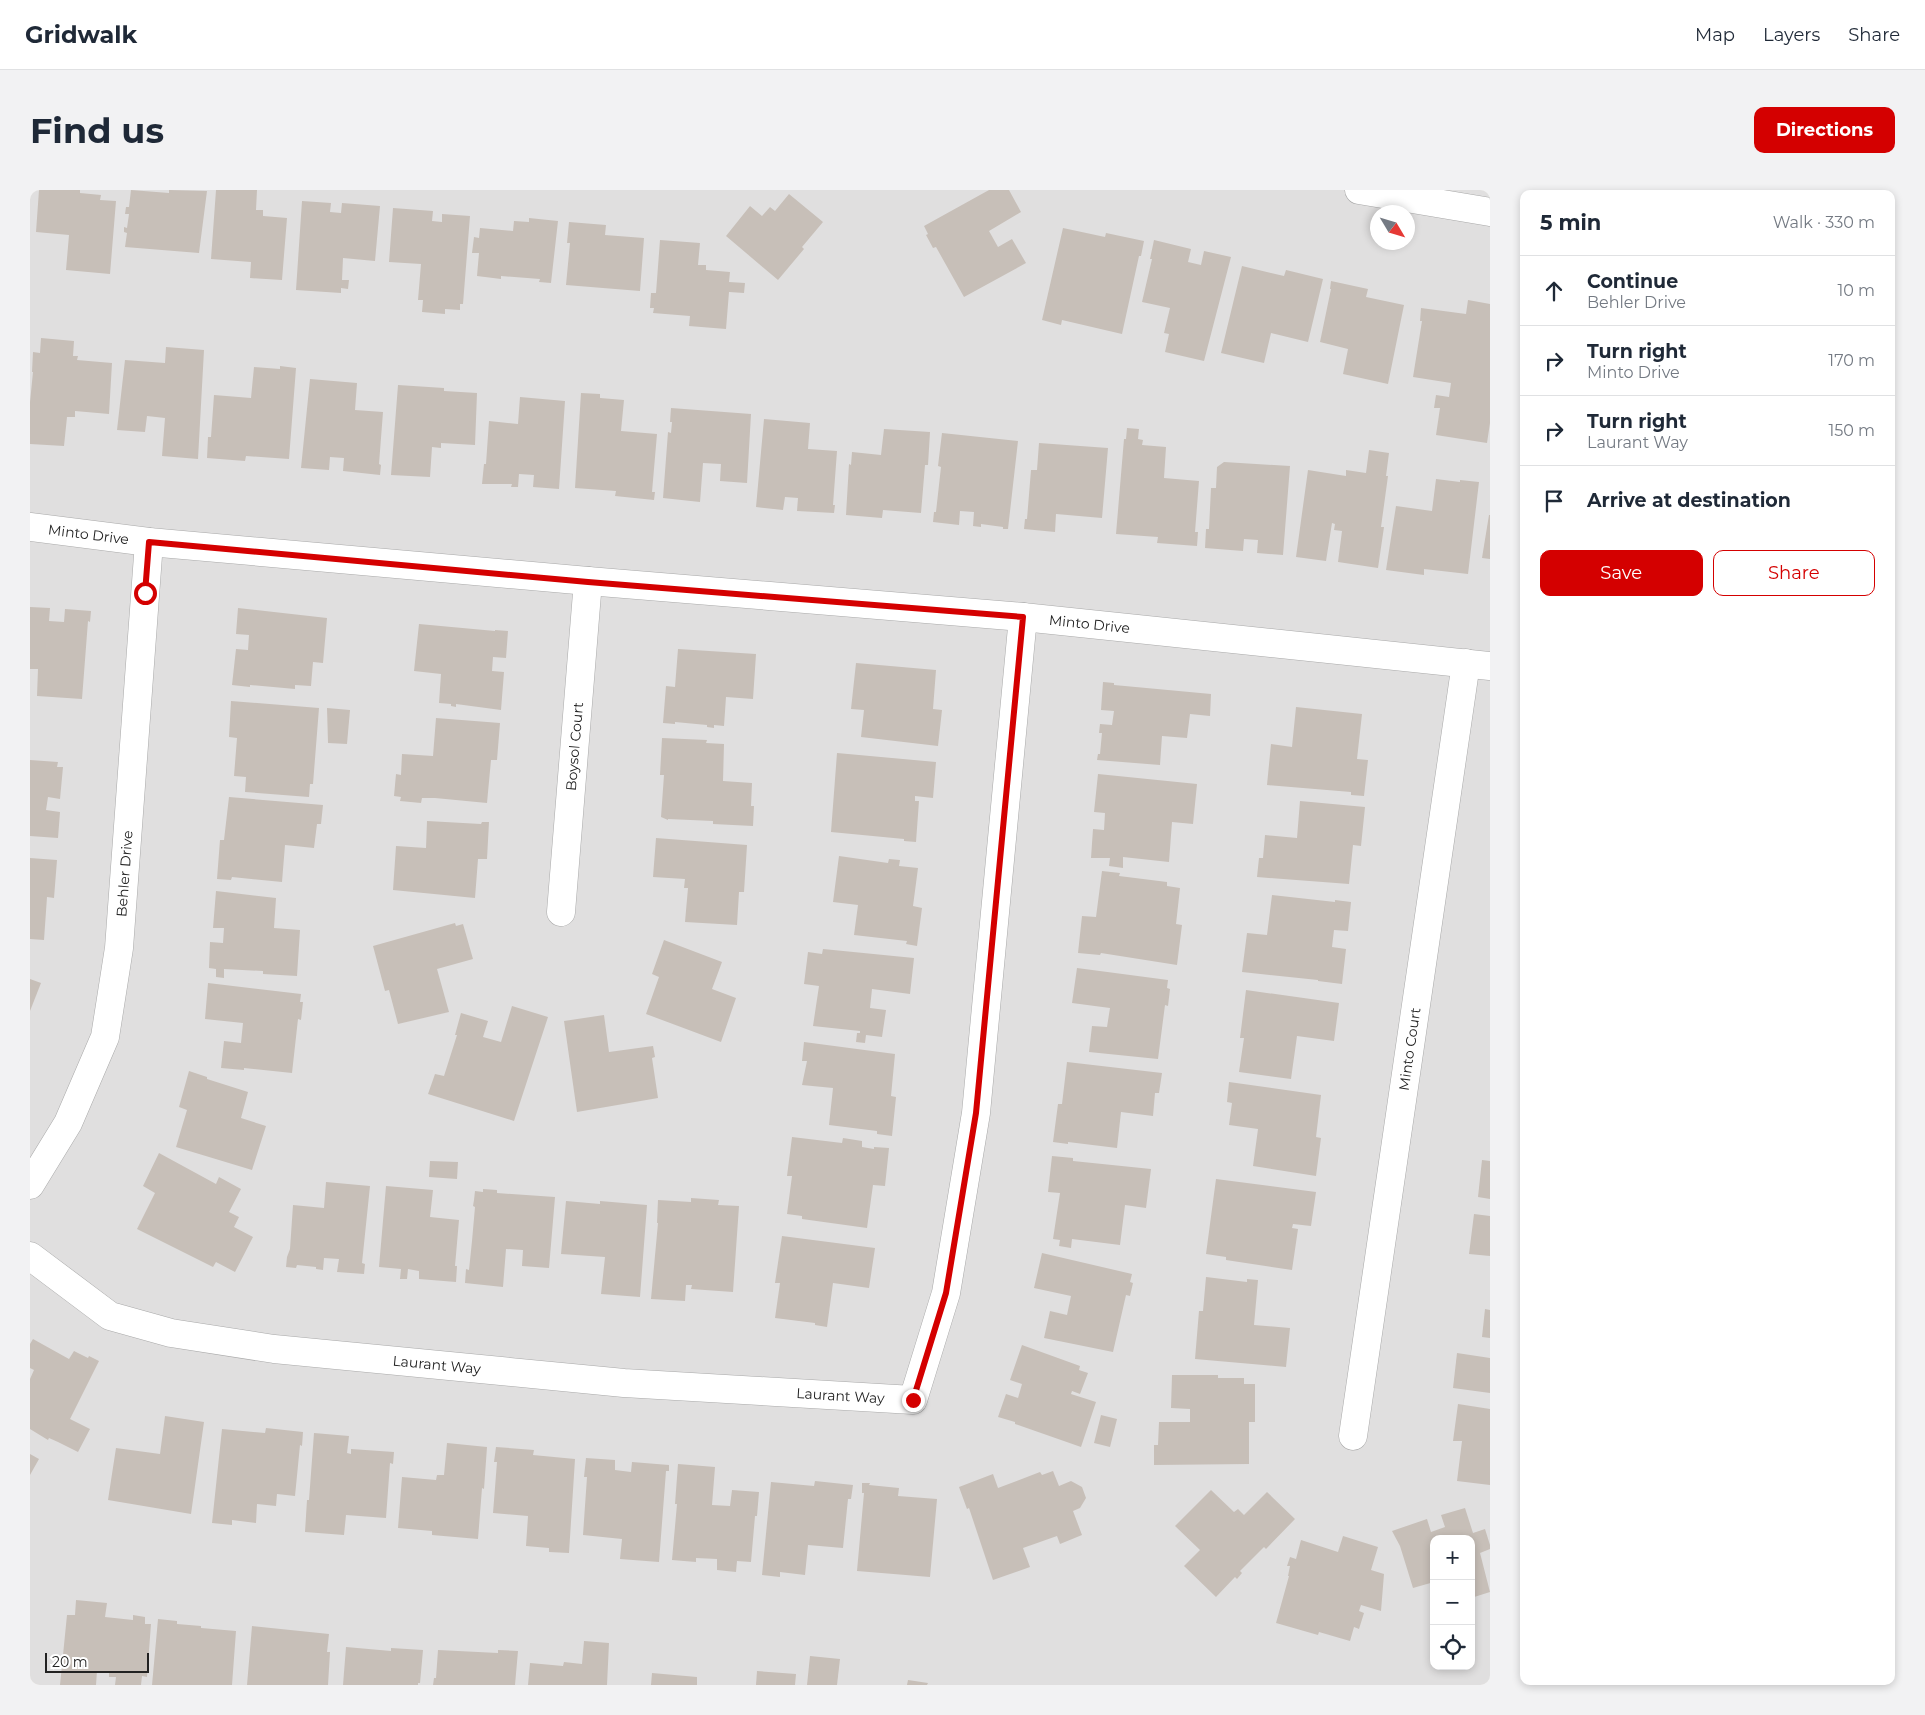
<!DOCTYPE html>
<html lang="en">
<head>
<meta charset="utf-8">
<style>
  :root { --surface:#fff; --page:#f2f2f3; --text:#1f2937; --muted:#747a83; --line:#e0e1e3; --accent:#d40000 }
  body { margin:0; font-family:Montserrat,sans-serif; background:var(--page); color:var(--text) }
  .controls { position:absolute; right:15px; bottom:15px; display:grid; overflow:hidden; border-radius:10px; box-shadow:0 2px 8px #0003 }
  .controls button { width:45px; height:45px; display:grid; place-items:center; padding:0; border:0; border-bottom:1px solid var(--line); background:var(--surface); color:var(--text); font:25px sans-serif }
  .compass { position:absolute; left:1340px; top:15px; width:45px; height:45px; border-radius:50%; background:var(--surface); box-shadow:0 2px 8px #0003; rotate:128deg }
  .scale { position:absolute; left:15px; bottom:12px; width:104px; box-sizing:border-box; padding-left:5px; border:2px solid #222; border-top:0; font-size:14px; line-height:18px; white-space:nowrap; color:#222; -webkit-text-stroke:4px #fff; paint-order:stroke }
  .stop { position:absolute; width:15px; height:15px; margin:-11px; border:4px solid #d40000; border-radius:50%; background:#fff }
  .stop.end { background:#d40000; border-color:#fff; box-shadow:0 1px 5px #0008 }
  .list { margin:0; padding:0; list-style:none }
  h2 { display:flex; justify-content:space-between; align-items:center; height:65px; margin:0; padding:0 20px; font-size:21px }
  h2 small { font-size:16px; font-weight:400; color:var(--muted) }
  .list li { display:grid; grid-template-columns:32px 1fr auto; gap:15px; align-items:center; box-sizing:border-box; height:70px; padding:0 20px; border-top:1px solid var(--line) }
  .list b { display:block; font-size:19px; white-space:nowrap }
  .list p { margin:0; font-size:16px; white-space:nowrap; color:var(--muted) }
  .list em { font-size:16px; font-style:normal; color:var(--muted) }
  .actions { display:flex; gap:10px; padding:15px 20px }
  .actions a { flex:1; padding:11px 0; border:1px solid var(--accent); border-radius:10px; text-align:center; font-size:18px; color:var(--accent) }
  .actions .main { background:var(--accent); color:#fff }
  .icon { flex:none; width:28px; height:28px; fill:none; stroke:currentColor; stroke-width:2; stroke-linecap:round; stroke-linejoin:round }
  .map { position:relative; flex:none; width:1460px; height:1495px; overflow:hidden; border-radius:10px }
  header { display:flex; align-items:center; gap:30px; box-sizing:border-box; height:70px; padding:0 25px; background:var(--surface); border-bottom:1px solid var(--line) }
  header strong { font-size:24px }
  nav { display:flex; gap:28px; margin-inline-start:auto; font-size:18px }
  .intro { display:flex; align-items:center; justify-content:space-between; box-sizing:border-box; height:120px; padding:0 30px }
  h1 { margin:0; font-size:35px }
  .button { padding:12px 22px; border-radius:10px; background:var(--accent); color:#fff; font-size:18px; font-weight:700 }
  main { display:flex; gap:30px; padding:0 30px }
  aside { flex:1; background:var(--surface); border-radius:10px; box-shadow:0 2px 8px #0003 }
  .map>svg:first-child { display:block }
  .residential { fill:#e0dfdf; fill-rule:evenodd }
  .building { fill:#c7bfb8 }
  .lines { fill:none; stroke-linecap:round; stroke-linejoin:round }
  .minor-casing { stroke:#a9a9a9; stroke-width:29 }
  .minor { stroke:#fff; stroke-width:28 }
  .route { stroke:#d40000; stroke-width:6 }
  .labels { text-anchor:middle; stroke-width:4.5; stroke-linejoin:round; paint-order:stroke }
  .street-label { font-size:14px; fill:#222; stroke:#fff }
</style>
</head>
<body>
<header>
<strong>Gridwalk</strong>
<nav><a>Map</a><a>Layers</a><a>Share</a></nav>
</header>
<div class="intro"><h1>Find us</h1><a class="button">Directions</a></div>
<main>
<div class="map">
<svg width="1460" height="1495" viewBox="0 0 1460 1495">
  <rect width="100%" height="100%" fill="#f2efe9"/>
  <!-- residential -->
  <path class="residential" d="M0,0H1460V1495H0ZM1348,22H1378V52H1348ZM1404,1349H1441V1476H1404Z"/>
  <!-- building -->
  <g class="building">
    <path d="M9,0H50V3L71,5L70,10L86,11L80,84L36,80L39,45L6,42Z"/>
    <path d="M101,0L139,3V0L177,1L169,63L95,57L97,43L94,42V37L97,38L99,24H95L96,17H99Z"/>
    <path d="M186,0H227L226,20H233V26L257,28L252,90L220,88L221,72L181,69Z"/>
    <path d="M959,0H979L991,22L959,41L968,57L982,49L996,73L934,107L906,57L903,58L896,45L898,44L894,36Z"/>
    <path d="M759,4L793,32L772,57L774,59L748,90L696,46L720,16L732,26L740,17L745,21Z"/>
    <path d="M272,11L301,13L300,22L311,23L312,13L350,16L345,71L313,68L312,90H319L318,99L311,98V103L266,100Z"/>
    <path d="M363,18L403,21L402,31L412,32V24L440,26L433,114H430V120L415,119V124L392,122L393,110H388L391,74L359,72Z"/>
    <path d="M499,28L528,31L521,93L509,92L510,89L471,86V89L447,86L449,63H442L444,47L449,48L450,38L483,41L484,31L499,32Z"/>
    <path d="M539,32L576,35L575,45L614,48L610,101L536,95L540,53H537Z"/>
    <path d="M1033,38L1075,47L1076,43L1114,51L1111,66H1109L1092,144L1032,130L1031,135L1012,130Z"/>
    <path d="M630,50L670,53L668,75H676V80L700,82L699,92L715,93L714,103L699,102L696,139L659,136L660,126L623,123L624,118H620L621,103H626Z"/>
    <path d="M1124,50L1161,59L1158,72L1171,75L1174,61L1201,67L1174,171L1135,162L1139,144L1134,143L1140,118L1112,112L1122,69H1120Z"/>
    <path d="M1212,76L1254,86L1256,80L1293,89L1278,152L1241,143L1234,173L1191,163Z"/>
    <path d="M1301,91L1338,99L1336,107L1374,115L1358,194L1313,184L1318,159L1290,152L1301,99H1300Z"/>
    <path d="M1438,110L1460,114V233L1457,253L1406,245L1410,218H1404L1406,205L1419,207L1421,193L1383,187L1392,131H1390L1391,118L1436,124Z"/>
    <path d="M11,148L44,151L43,166H48L47,170L82,173L79,224L45,221V227H37L34,256L0,254V212L3,182H2L3,162L10,163Z"/>
    <path d="M136,157L174,160L168,269L132,266L135,228L117,226L115,242L87,240L95,170L135,173Z"/>
    <path d="M250,176L266,178L259,269L216,266L215,271L177,268L178,247H181L184,205L221,208L224,177L250,179Z"/>
    <path d="M280,189L327,193L325,220L353,222L349,274L351,275L350,285L313,281L314,268L300,267L299,280L271,278Z"/>
    <path d="M368,195L414,198V201L447,203L445,255L411,253V258L402,257L400,287L361,285Z"/>
    <path d="M551,203L570,204V208L594,210L591,241L627,244L622,302H625L624,310L585,306L586,301L545,298Z"/>
    <path d="M490,207L535,211L529,299L503,297L504,285L489,284L488,297H481L482,294H452L454,274H456L459,231L488,234Z"/>
    <path d="M641,218L721,224L717,293L690,291L691,274L673,273L670,312L633,308L638,242L641,243L642,232H640Z"/>
    <path d="M734,229L780,233L778,259L807,261L803,315H805L804,323L767,321L768,308L755,307L753,320L726,317Z"/>
    <path d="M1097,238L1109,239L1108,249L1113,250L1112,255L1136,257L1134,288L1169,291L1165,342H1168L1167,356L1127,353L1128,347L1086,344L1094,249H1096Z"/>
    <path d="M854,239L900,242L898,275H895L891,323L853,320L852,328L816,325L819,274L821,275L822,262L851,265Z"/>
    <path d="M912,243L988,251L978,339H973V337L951,334V337L943,336L944,322L930,321L929,335L903,332L904,322H906L911,277L908,276Z"/>
    <path d="M1009,253L1078,258L1072,328L1026,324L1025,342L994,339L995,329H997L1001,280H1007Z"/>
    <path d="M1339,260L1359,263L1356,286H1358L1351,337H1354L1348,378L1308,372L1312,341L1304,340L1305,334L1302,333L1296,371L1266,367L1278,280L1316,286V280L1336,283Z"/>
    <path d="M1194,272L1260,276L1253,365L1227,363L1228,350L1214,349L1213,361L1175,358L1176,339H1179L1181,298H1186L1187,277Z"/>
    <path d="M1406,289L1430,292V290L1449,292L1438,384L1394,379V385L1356,380L1366,316L1402,321Z"/>
    <path d="M1459,325H1460V369L1452,368Z"/>
    <path d="M0,417L20,418L19,431L34,432L35,419L61,421L60,432L58,431L52,509L7,506L8,479H0Z"/>
    <path d="M208,418L297,428L293,473L283,472L281,496L265,495V499L220,495V497L202,495L206,459L218,460L219,445L206,444Z"/>
    <path d="M389,434L465,441V440L478,441L476,468L463,467L462,481L474,482L471,520L426,514V517L421,516V514L409,513L411,484L384,481Z"/>
    <path d="M648,459L726,464L723,509L696,507L694,536L684,535V538L677,537V535L645,532V534L633,533L636,496L645,497Z"/>
    <path d="M826,473L906,480L903,519L912,520L908,556L831,547L834,520L821,519Z"/>
    <path d="M1073,492L1084,493V495L1181,504L1180,526L1160,524L1157,548L1132,546L1130,575L1067,570L1068,564H1070L1072,543H1069L1070,534L1082,535L1084,521L1071,520Z"/>
    <path d="M201,511L289,518L283,594H280L279,607L215,602L216,587L204,586L207,548L199,547Z"/>
    <path d="M1266,517L1332,524L1327,569L1338,570L1334,606L1321,605V602L1237,595L1241,554L1262,557Z"/>
    <path d="M297,518L320,520L317,554L298,553Z"/>
    <path d="M406,528L470,533L467,570H461L457,613L405,608H392L391,613L370,611L371,607L364,606L366,584L371,585L372,564L403,566Z"/>
    <path d="M632,548L677,550L676,553L694,554L693,591L722,593L721,616H724L723,636L683,634V631L638,629V630L631,627L634,585H630Z"/>
    <path d="M807,563L906,572L903,608L885,606V611H889L886,652L874,651V649L801,642Z"/>
    <path d="M0,570L28,572L27,577H33L30,609L18,607L16,620L30,622L28,648L0,646Z"/>
    <path d="M1068,584L1167,594L1163,634L1142,632L1139,672L1093,667V678L1079,676L1080,668H1061L1063,639L1074,640L1075,623L1064,622Z"/>
    <path d="M199,607L293,615L291,634H287L284,658L255,655L252,692L202,687L201,690L187,689L190,650H194Z"/>
    <path d="M1270,611L1335,617L1331,656L1323,655L1319,694L1227,687L1229,668H1233L1235,645L1267,648Z"/>
    <path d="M397,631L451,634L452,632H459L457,669H448L445,708L363,700L366,656L396,658Z"/>
    <path d="M626,648L717,655L714,702H709L707,735L655,732L658,698H654L655,689L623,687Z"/>
    <path d="M809,666L858,673L859,669L870,670L869,676L888,678L883,716L892,718L887,756L876,754L877,751L824,745L828,715L803,712Z"/>
    <path d="M0,668L27,670L24,708L17,707L14,750L0,749Z"/>
    <path d="M1072,681L1090,683L1089,686L1137,692V696L1150,698L1146,734L1152,735L1147,775L1071,763L1070,765L1048,763L1052,726L1066,727Z"/>
    <path d="M186,701L246,708L244,738L270,740L267,786L233,784V781L194,779V788L186,787V779L179,778L180,752L193,753L194,738H183Z"/>
    <path d="M1242,705L1305,712V710L1321,712L1318,741L1304,740L1302,757L1316,759L1312,794L1288,791V790L1212,782L1217,743L1237,745Z"/>
    <path d="M425,733L426,736L433,734L443,769L407,779L419,822L368,834L359,800L355,801L343,756Z"/>
    <path d="M634,750L692,772L682,799L706,808L691,852L616,824L629,787L622,784Z"/>
    <path d="M793,759L884,768L880,804L842,799L840,818L856,820L852,847L836,845L835,853L826,852L827,843H830V841L783,836L789,796L774,794L778,762L792,764Z"/>
    <path d="M1047,778L1138,790L1137,798L1140,799L1138,816L1135,815L1128,869L1059,862L1062,836L1077,837L1080,818L1042,813Z"/>
    <path d="M0,789L11,793L0,821Z"/>
    <path d="M178,793L271,804L270,812H273L271,830L268,829L262,883L214,878V880L191,878L194,851L211,853L213,833L175,829Z"/>
    <path d="M1216,800L1309,813L1304,851L1267,846L1261,889L1209,882L1214,848H1210Z"/>
    <path d="M482,816L518,827L484,931L398,904L405,884L414,886L427,845H425L431,823L458,831L453,847L471,852Z"/>
    <path d="M574,825L579,862L623,856L625,867L622,868L628,908L547,922L534,831Z"/>
    <path d="M774,852L865,864L861,906L866,907L862,946L847,944V941L799,935L803,898L772,895L777,871H772Z"/>
    <path d="M1037,872L1132,883L1129,903H1125L1123,926L1091,922L1087,958L1038,952V954L1023,952L1028,914H1032Z"/>
    <path d="M159,881L177,887V889L218,902L211,928L236,936L222,980L146,957L157,920L149,917Z"/>
    <path d="M1199,892L1291,905L1286,947L1291,948L1286,986L1223,976L1228,939L1199,935L1202,913L1197,912Z"/>
    <path d="M762,947L812,953L813,948L832,951V957L844,959V957L859,958L855,996L843,995L837,1038L772,1029V1026L757,1024L762,986H757Z"/>
    <path d="M129,963L186,994L189,987L211,999L199,1022L209,1027L204,1037L223,1047L205,1082L186,1072L183,1077L107,1039L125,1003L113,996Z"/>
    <path d="M1022,966L1043,968V971L1121,979L1116,1018L1095,1015L1090,1055L1042,1049L1041,1058L1029,1056L1030,1050L1023,1049L1030,1003L1018,1002Z"/>
    <path d="M1452,970L1460,971V1009L1448,1007Z"/>
    <path d="M400,971L428,972L427,989L399,987Z"/>
    <path d="M1186,989L1286,1002L1281,1036L1263,1034L1262,1038L1268,1039L1262,1080L1196,1070V1067L1176,1064Z"/>
    <path d="M296,992L340,996L332,1073L335,1074L334,1084L307,1082L309,1069L294,1068L293,1080L286,1079V1077L267,1075L266,1078L256,1077L257,1067L260,1059L263,1015L294,1018Z"/>
    <path d="M356,996L403,1000L400,1027L429,1030L425,1076H427L426,1092L389,1089V1081L378,1079L377,1089H370L371,1079L349,1077Z"/>
    <path d="M453,999L467,1000V1003L525,1007L519,1078L492,1076L493,1060L476,1059L473,1097L435,1093L436,1079L439,1080L442,1051L445,1017L443,1016L444,1010L445,1001L453,1002Z"/>
    <path d="M661,1008L689,1010L688,1015L709,1016L703,1102L661,1099L662,1095H656L655,1111L621,1109L628,1033H627L628,1010L661,1012Z"/>
    <path d="M536,1011L570,1014V1011L617,1015L610,1107L571,1104L575,1067L531,1064Z"/>
    <path d="M1444,1024L1460,1026V1066L1439,1064Z"/>
    <path d="M752,1046L845,1058L839,1098L803,1093L797,1137L785,1135V1133L745,1128L750,1093H745Z"/>
    <path d="M1012,1063L1102,1084L1100,1092L1103,1093L1100,1106L1096,1105L1083,1162L1014,1148L1020,1121L1037,1125L1041,1106L1004,1098Z"/>
    <path d="M1176,1087L1217,1092V1089L1228,1090L1224,1135L1260,1138L1256,1177L1165,1169L1169,1121H1173Z"/>
    <path d="M1455,1119L1460,1120V1148L1452,1147Z"/>
    <path d="M3,1149L39,1169L44,1161L58,1168L59,1166L69,1171L40,1229L60,1239L48,1262L28,1252L19,1248L18,1250L0,1239V1189L4,1180L0,1178V1154Z"/>
    <path d="M992,1155L1050,1176L1049,1180L1058,1183L1050,1204L1042,1201L1041,1204L1066,1212L1051,1257L985,1234V1232L968,1227L976,1204L988,1208L992,1194L980,1190Z"/>
    <path d="M1427,1163L1460,1168V1203L1423,1198Z"/>
    <path d="M1142,1185H1188V1188H1214V1194H1225V1232H1219V1274L1124,1275V1255H1128L1129,1232H1160V1219L1141,1218Z"/>
    <path d="M1428,1214L1460,1219V1295L1427,1291L1432,1251H1423Z"/>
    <path d="M1071,1225L1087,1229L1080,1257L1064,1253Z"/>
    <path d="M135,1226L174,1232L161,1324L78,1310L86,1258L130,1264Z"/>
    <path d="M236,1238L273,1242L272,1256L270,1255L265,1306L247,1304L246,1316L227,1314L226,1333L202,1330V1335L182,1333L192,1239L235,1243Z"/>
    <path d="M284,1243L319,1246L317,1263L321,1264V1259L364,1262L363,1274L360,1273L356,1328L316,1325L314,1345L275,1342L277,1310H279Z"/>
    <path d="M417,1253L457,1257L454,1299L452,1298L448,1349L402,1345V1341L368,1338L372,1287L406,1290L407,1285H414Z"/>
    <path d="M466,1257L504,1260L503,1265L545,1269L539,1363L519,1362V1358L496,1356L498,1326L463,1323L467,1272H464Z"/>
    <path d="M0,1264L9,1269L0,1285Z"/>
    <path d="M556,1268L585,1270V1280L601,1282L602,1272L639,1275V1281H636L629,1372L590,1369L592,1349L553,1345L557,1287H554Z"/>
    <path d="M648,1274L685,1277L682,1315L700,1316L702,1300L729,1302L727,1326H725L721,1372L707,1371L706,1382L687,1380V1369L666,1368V1372L642,1370L647,1314H645Z"/>
    <path d="M1023,1281L1029,1296L1041,1291L1052,1297L1056,1308L1050,1318L1043,1321L1052,1345L1030,1354L1027,1346L993,1358L1000,1377L963,1390L939,1318L937,1319L929,1297L963,1284L968,1298L1010,1282L1012,1285Z"/>
    <path d="M785,1291L823,1295L821,1309H818L813,1358L778,1355L775,1385L750,1382V1387L732,1385L741,1292L784,1296Z"/>
    <path d="M832,1293H840L839,1295L869,1298L868,1306L907,1309L900,1387L827,1381L834,1303H832Z"/>
    <path d="M1181,1300L1204,1322L1208,1319L1214,1325L1237,1302L1265,1329L1236,1359L1234,1357L1210,1381L1212,1383L1207,1389L1205,1387L1186,1407L1154,1376L1170,1360L1145,1336Z"/>
    <path d="M1435,1318L1443,1343L1455,1339L1460,1355V1359L1450,1363L1460,1402L1441,1408V1349H1404V1392L1383,1398L1370,1356L1362,1341L1397,1329L1401,1342L1415,1337L1411,1325Z"/>
    <path d="M1313,1346L1348,1357L1341,1380L1354,1384L1351,1421L1331,1415L1329,1421L1334,1423L1329,1439L1324,1437L1320,1451L1289,1442L1288,1445L1246,1433L1259,1386H1258L1260,1376H1257L1260,1367L1266,1369L1271,1350L1308,1362Z"/>
    <path d="M46,1410L77,1413L75,1427L103,1430V1425L115,1427V1434H121L117,1487L112,1486L111,1495H85L86,1487H79V1483L67,1481L66,1495H30L37,1425H45Z"/>
    <path d="M128,1429L147,1431V1434L171,1436V1438L206,1441L202,1495H122Z"/>
    <path d="M222,1436L299,1444L297,1462H300L298,1495H217Z"/>
    <path d="M554,1451L579,1453L577,1495H498L500,1473L533,1476L534,1472L552,1474Z"/>
    <path d="M316,1457L361,1461V1458L393,1460L390,1493H388V1495H313Z"/>
    <path d="M408,1460L468,1463V1460L488,1461L485,1495H403L404,1488H406Z"/>
    <path d="M780,1466L810,1469L807,1495H777Z"/>
    <path d="M727,1481L766,1484L765,1495H726Z"/>
    <path d="M622,1483L667,1487V1495H621Z"/>
    <path d="M878,1490L898,1493L897,1495H877Z"/>
  </g>
  <g class="lines">
    <defs>
      <g id="minor">
        <path d="M1329,0L1460,22"/>
        <path id="s1" d="M0,337L119,352L558,391L993,427L1460,476"/>
        <path id="s2" d="M531,722L558,391"/>
        <path id="s3" d="M0,995L38,933L75,847L89,758L119,352"/>
        <path id="s4" d="M0,1066L80,1126L141,1143L244,1159L594,1193L883,1210L916,1103L946,923L993,427"/>
        <path id="s5" d="M1323,1246L1436,473"/>
      </g>
    </defs>
    <!-- minor casing -->
    <use href="#minor" class="minor-casing"/>
    <!-- minor -->
    <use href="#minor" class="minor"/>
  </g>
  <g class="lines">
    <!-- route -->
    <path class="route" d="M115,403L119,352L558,392L993,427L946,923L916,1103L883,1210"/>
  </g>
  <g class="labels">
    <!-- street labels -->
    <g class="street-label">
      <text dy="5" stroke="none"><textPath href="#s1" startOffset="59">Minto Drive</textPath></text>
      <text dy="5" stroke="none"><textPath href="#s1" startOffset="1064">Minto Drive</textPath></text>
      <text dy="5" stroke="none"><textPath href="#s2" startOffset="166">Boysol Court</textPath></text>
      <text dy="5" stroke="none"><textPath href="#s3" startOffset="331">Behler Drive</textPath></text>
      <text dy="5" stroke="none"><textPath href="#s5" startOffset="391">Minto Court</textPath></text>
      <text dy="5" stroke="none"><textPath href="#s4" startOffset="431">Laurant Way</textPath></text>
      <text dy="5" stroke="none"><textPath href="#s4" startOffset="836">Laurant Way</textPath></text>
    </g>
  </g>
</svg>
<div class="controls">
<button>+</button>
<button>−</button>
<button><svg class="icon" aria-label="locate" viewBox="0 0 24 24"><circle cx="12" cy="12" r="6"/><path d="M12 2v4M12 18v4M2 12h4M18 12h4"/></svg></button>
</div>
<svg class="compass" viewBox="-18 -18 36 36"><path d="M0-13l5 13h-10z" fill="#e53935"/><path d="M0 13l5-13h-10z" fill="#747a83"/></svg>
<div class="scale">20 m</div>
<div class="stop" style="left:115px;top:403px"></div>
<div class="stop end" style="left:883px;top:1210px"></div>
</div>
<aside>
<h2>5 min<small>Walk · 330 m</small></h2>
<ul class="list">
<li><svg class="icon" aria-label="ahead" viewBox="0 0 24 24"><path d="M12 20V5M6 11l6-6 6 6"/></svg><div><b>Continue</b><p>Behler Drive</p></div><em>10 m</em></li>
<li><svg class="icon" aria-label="right" viewBox="0 0 24 24"><path d="M7 20v-9h11M14 6l5 5-5 5"/></svg><div><b>Turn right</b><p>Minto Drive</p></div><em>170 m</em></li>
<li><svg class="icon" aria-label="right" viewBox="0 0 24 24"><path d="M7 20v-9h11M14 6l5 5-5 5"/></svg><div><b>Turn right</b><p>Laurant Way</p></div><em>150 m</em></li>
<li><svg class="icon" aria-label="arrive" viewBox="0 0 24 24"><path d="M6 21V4h12l-3 4 3 4H6"/></svg><div><b>Arrive at destination</b></div></li>
</ul>
<div class="actions"><a class="main">Save</a><a>Share</a></div>
</aside>
</main>
</body>
</html>
